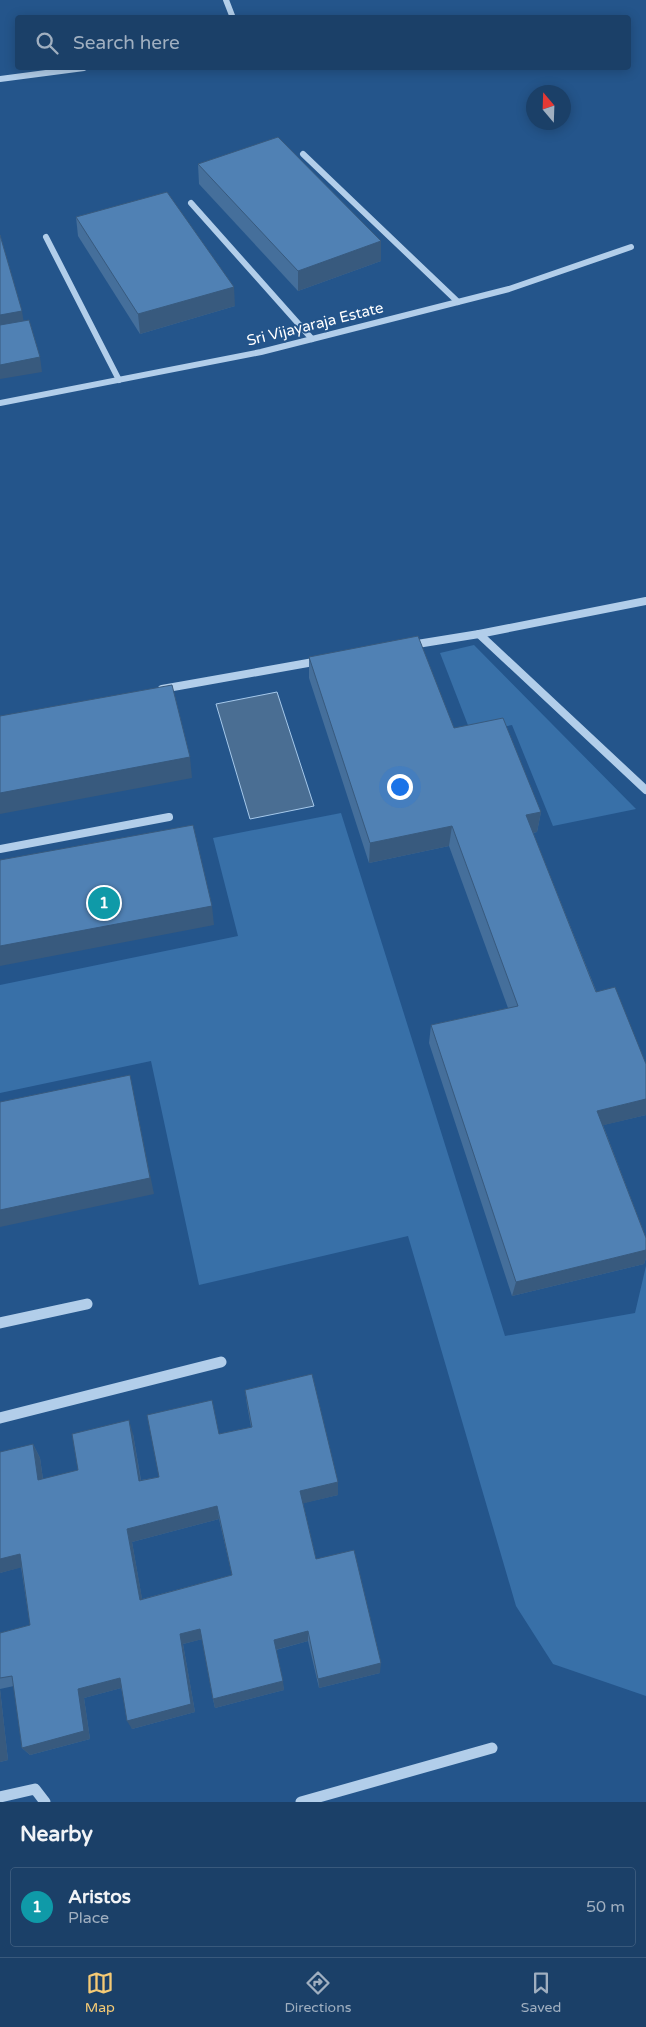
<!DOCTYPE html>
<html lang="en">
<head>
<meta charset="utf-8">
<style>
  :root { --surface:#1b4068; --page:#284b71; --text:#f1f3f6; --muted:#a0afc0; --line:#39597c; --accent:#f5ca75 }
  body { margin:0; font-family:"Varela Round",sans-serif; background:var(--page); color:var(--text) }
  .compass { position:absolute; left:526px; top:85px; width:45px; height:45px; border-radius:50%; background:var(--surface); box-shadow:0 2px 12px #0003; rotate:341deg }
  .you { position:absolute; left:399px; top:786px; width:18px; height:18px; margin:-12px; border:4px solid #fff; border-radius:50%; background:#1a73e8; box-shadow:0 0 0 8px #1a73e833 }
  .badge { display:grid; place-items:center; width:32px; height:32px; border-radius:50%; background:var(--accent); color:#fff; font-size:16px; font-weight:700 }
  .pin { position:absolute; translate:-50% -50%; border:2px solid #fff; box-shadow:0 1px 5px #0006 }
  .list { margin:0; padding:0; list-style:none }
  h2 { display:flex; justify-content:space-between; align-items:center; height:65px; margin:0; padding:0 20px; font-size:21px }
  h2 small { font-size:16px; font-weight:400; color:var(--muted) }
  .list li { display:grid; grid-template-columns:32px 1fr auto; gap:15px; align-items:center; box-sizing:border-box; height:80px; margin:0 10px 10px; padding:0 10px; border:1px solid var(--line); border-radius:5px }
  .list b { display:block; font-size:19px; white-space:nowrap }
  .list p { margin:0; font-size:16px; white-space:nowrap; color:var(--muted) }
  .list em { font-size:16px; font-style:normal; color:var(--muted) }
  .icon { flex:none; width:28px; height:28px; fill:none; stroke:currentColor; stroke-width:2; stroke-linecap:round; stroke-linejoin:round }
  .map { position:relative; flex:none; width:646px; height:1802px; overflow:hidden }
  .search { position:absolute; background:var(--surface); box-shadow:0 2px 12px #0003; left:15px; right:15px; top:15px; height:55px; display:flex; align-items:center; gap:12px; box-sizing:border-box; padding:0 18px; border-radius:5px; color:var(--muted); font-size:19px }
  .sheet { height:155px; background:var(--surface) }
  nav { display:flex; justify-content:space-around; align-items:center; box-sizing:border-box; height:70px; border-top:1px solid var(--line); background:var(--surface); font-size:14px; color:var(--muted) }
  nav a { display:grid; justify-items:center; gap:2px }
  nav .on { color:var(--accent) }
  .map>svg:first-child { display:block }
  .green { fill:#3870a8 }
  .water { fill:#4a6e93; stroke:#a6c9eb }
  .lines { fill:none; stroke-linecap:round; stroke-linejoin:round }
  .minor-far2 { stroke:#b2ceea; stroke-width:6 }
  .minor-far1 { stroke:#b2ceea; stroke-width:8 }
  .minor { stroke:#b2ceea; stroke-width:11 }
  .wall { fill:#456f9b; fill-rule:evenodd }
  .shaded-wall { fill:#385a7e }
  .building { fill:#5081b4; stroke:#385a7e; fill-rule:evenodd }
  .labels { text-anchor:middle; stroke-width:4; stroke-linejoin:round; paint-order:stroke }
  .far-street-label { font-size:15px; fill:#fff; stroke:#24558b }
</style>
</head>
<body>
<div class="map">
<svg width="646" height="1802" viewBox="0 0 646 1802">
  <rect width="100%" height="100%" fill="#24558b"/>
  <!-- green -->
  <g class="green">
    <path d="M474,645L636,809L553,826L512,725L471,733L440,653Z"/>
    <path d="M341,813L505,1336L635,1313L646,1266V1696L553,1664L516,1606L408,1236L199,1285L151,1061L0,1093V985L238,936L213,838Z"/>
  </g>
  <!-- water -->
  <path class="water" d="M277,692L314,806L250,819L216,704Z"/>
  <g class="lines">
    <!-- minor-far2 -->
    <g class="minor-far2">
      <path d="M226,0L233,18"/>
      <path d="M0,79L84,68"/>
      <path d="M303,154L458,302"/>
      <path d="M191,203L312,339"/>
      <path d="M46,237L119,380"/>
      <path d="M0,403L261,352L509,289L631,247"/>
    </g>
    <!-- minor-far1 -->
    <g class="minor-far1">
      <path d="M479,634L646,601"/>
      <path d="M411,645L479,634L646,790"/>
      <path d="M162,689L319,661"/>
      <path d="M0,849L169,817"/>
    </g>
    <!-- minor -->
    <g class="minor">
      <path d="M0,1323L87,1304"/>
      <path d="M0,1418L221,1362"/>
      <path d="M0,1797L35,1789L45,1802"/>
      <path d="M301,1802L492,1748"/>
    </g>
  </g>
  <!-- wall -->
  <g class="wall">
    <path d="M198,164L381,241V261L298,291L199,184Z"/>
    <path d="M76,217L235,306L140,334L78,236Z"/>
    <path d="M309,657L454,728L541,812L537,832L533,833L646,1115L603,1125L646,1238V1258L644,1264L512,1296L429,1043L431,1025L508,1008L449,846L369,863L309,678Z"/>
    <path d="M245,1390L338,1482V1495L303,1503L316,1559L380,1673L319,1688L308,1641L276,1650L284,1690L215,1708L213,1699L202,1639L183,1644L195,1712L132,1729L121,1688L84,1698L90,1739L30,1755L22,1748L14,1686L0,1689L8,1760L0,1762V1633L30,1625L21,1567L0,1573L33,1444L40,1458L43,1479L78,1470L133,1434L141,1480L159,1477L219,1434L251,1427L247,1405ZM219,1519L232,1575L142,1599L132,1542Z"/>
  </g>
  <!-- shaded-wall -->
  <g class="shaded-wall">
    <path d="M381,241V261L298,291V271Z"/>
    <path d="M234,287L235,306L140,334L138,314Z"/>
    <path d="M22,311L25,330L0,335V315Z"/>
    <path d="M40,357L42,372L0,379V365Z"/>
    <path d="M190,757L192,778L0,814V793Z"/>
    <path d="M541,812L537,832L522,835L526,815Z"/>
    <path d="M452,826L449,846L369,863L370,843Z"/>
    <path d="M212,906L214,925L0,966V946Z"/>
    <path d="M130,1075L154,1194L0,1227V1210Z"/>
    <path d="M646,1099V1115L592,1128L597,1111Z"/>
    <path d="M646,1250V1258L644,1264L512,1296L516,1282Z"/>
    <path d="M129,1420L133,1434L143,1494L139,1481Z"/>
    <path d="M33,1444L40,1458L45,1494L38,1480Z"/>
    <path d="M338,1482V1495L301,1504L300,1491Z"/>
    <path d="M217,1506L219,1519L132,1542L144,1610L140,1600L127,1529Z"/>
    <path d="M20,1554L27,1566L0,1573V1559Z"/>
    <path d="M200,1629L203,1639L183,1644L195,1712L132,1729L127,1721L180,1634Z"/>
    <path d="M308,1631V1641L275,1650L274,1640Z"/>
    <path d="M381,1663L380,1673L319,1688L318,1679Z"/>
    <path d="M120,1678L125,1687L84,1698L90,1739L30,1755L22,1748L78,1689Z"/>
    <path d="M283,1681L284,1690L215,1708L213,1699Z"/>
    <path d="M0,1689L8,1760L0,1762Z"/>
  </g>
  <!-- building -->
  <g class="building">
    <path d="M278,137L381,241L298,271L198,164Z"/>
    <path d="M167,192L234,287L138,314L76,217Z"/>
    <path d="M0,235L22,311L0,315Z"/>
    <path d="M29,320L40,357L0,365V325Z"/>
    <path d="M418,636L454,728L503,718L541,812L526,815L596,992L615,987L646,1064V1099L597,1111L646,1238V1250L516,1282L431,1025L518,1006L452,826L370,843L309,657Z"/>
    <path d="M172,685L190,757L0,793V716Z"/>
    <path d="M193,825L212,906L0,946V860Z"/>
    <path d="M130,1075L150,1178L0,1210V1102Z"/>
    <path d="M312,1374L338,1482L300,1491L316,1559L354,1550L381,1663L318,1679L308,1631L274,1640L283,1681L213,1699L200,1629L180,1634L191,1704L127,1721L120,1678L78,1689L84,1731L22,1748L12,1676L0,1678V1633L30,1625L20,1554L0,1559V1452L33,1444L38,1480L78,1470L72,1434L129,1420L139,1481L159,1477L147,1415L212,1400L219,1434L252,1427L245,1390ZM217,1506L232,1575L140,1600L127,1529Z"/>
  </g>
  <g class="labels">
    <!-- far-street labels -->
    <g class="far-street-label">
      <text transform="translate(315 324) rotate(-14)" y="5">Sri Vijayaraja Estate</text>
    </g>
  </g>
</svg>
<svg class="compass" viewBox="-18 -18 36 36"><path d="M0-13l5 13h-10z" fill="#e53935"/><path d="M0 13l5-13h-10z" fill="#a0afc0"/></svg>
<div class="you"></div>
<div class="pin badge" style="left:104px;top:903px;background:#0f9aa8">1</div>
<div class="search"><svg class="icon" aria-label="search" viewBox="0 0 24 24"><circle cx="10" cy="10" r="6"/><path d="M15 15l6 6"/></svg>Search here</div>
</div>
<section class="sheet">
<h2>Nearby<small></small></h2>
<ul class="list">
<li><span class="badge" style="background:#0f9aa8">1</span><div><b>Aristos</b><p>Place</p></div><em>50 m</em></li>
</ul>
</section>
<nav>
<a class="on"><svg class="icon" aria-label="map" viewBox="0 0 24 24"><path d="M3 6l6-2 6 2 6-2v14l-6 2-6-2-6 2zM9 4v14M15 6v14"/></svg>Map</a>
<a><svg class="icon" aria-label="directions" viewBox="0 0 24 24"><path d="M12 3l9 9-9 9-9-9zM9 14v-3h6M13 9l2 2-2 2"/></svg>Directions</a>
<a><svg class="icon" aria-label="saved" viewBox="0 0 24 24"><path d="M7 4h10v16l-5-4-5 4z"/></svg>Saved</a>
</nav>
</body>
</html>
